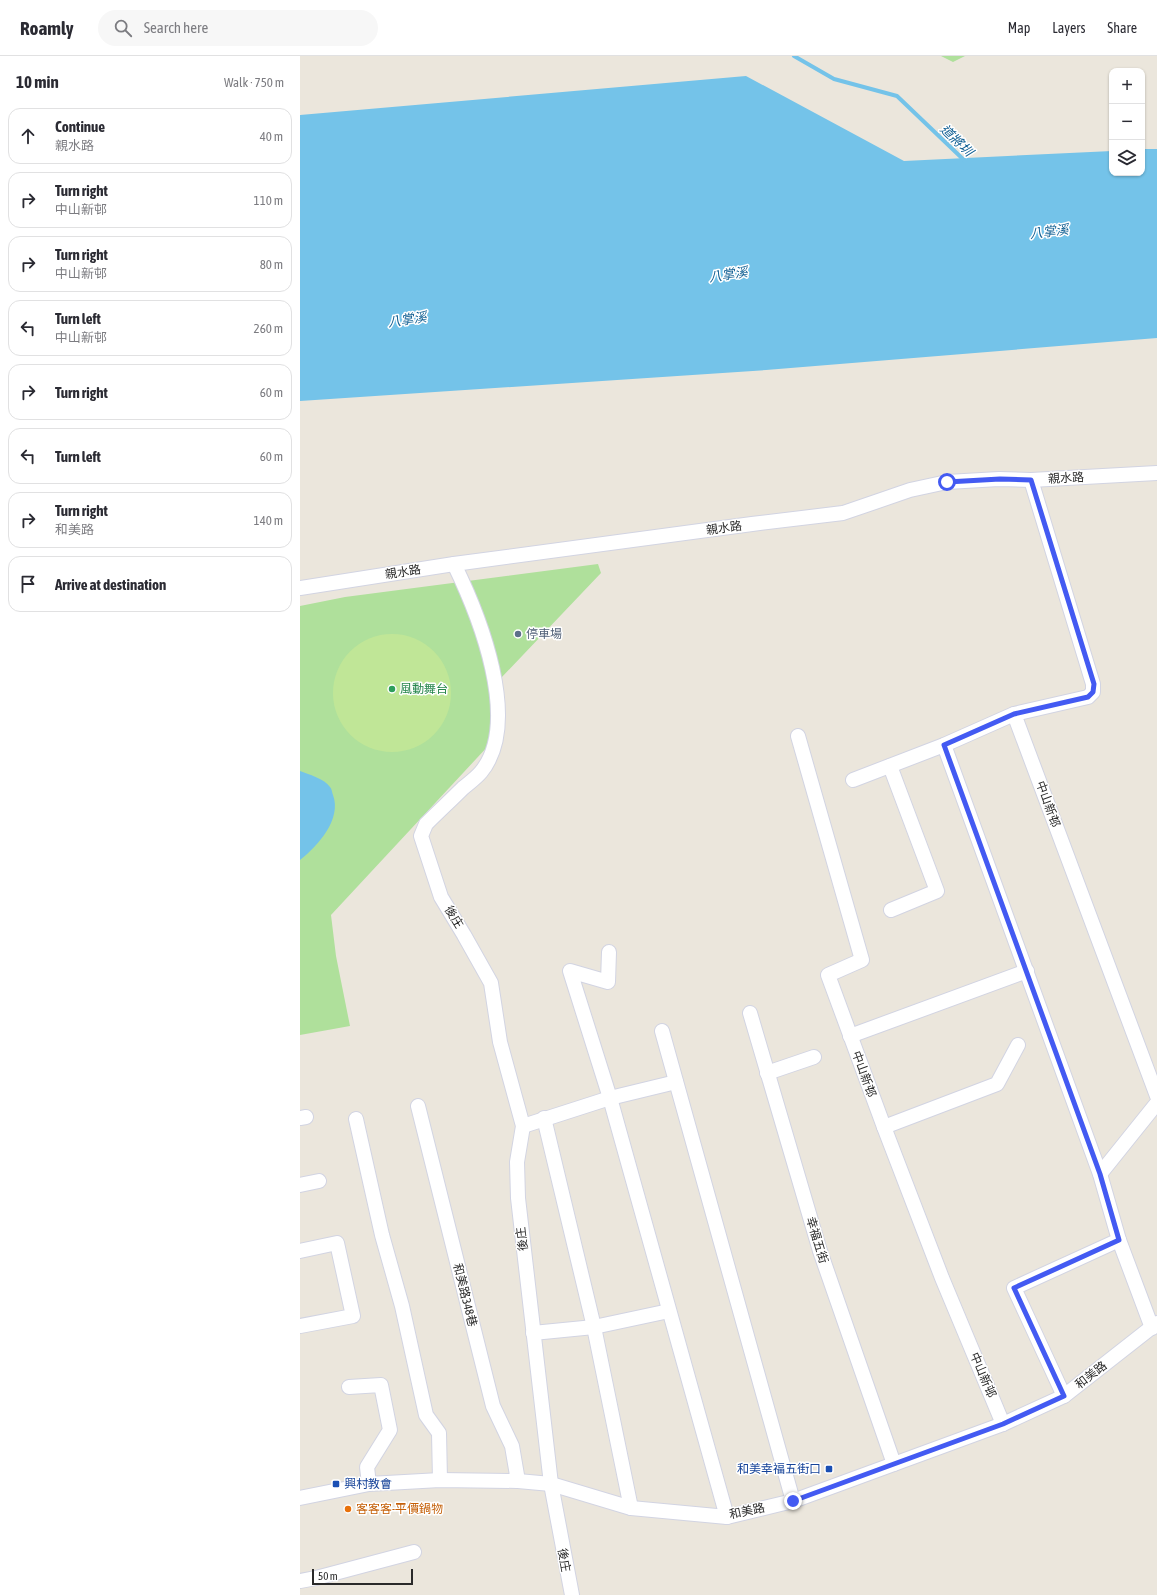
<!DOCTYPE html>
<html lang="en">
<head>
<meta charset="utf-8">
<style>
  :root { --surface:#fff; --page:#f7f7f7; --text:#2b2b33; --muted:#7c7c81; --line:#e1e1e2 }
  body { margin:0; font-family:"Asap Condensed","Noto Sans TC",sans-serif; background:var(--page); color:var(--text) }
  .controls { position:absolute; right:12px; top:12px; display:grid; overflow:hidden; border-radius:8px; box-shadow:0 1px 3px #0004 }
  .controls button { width:36px; height:36px; display:grid; place-items:center; padding:0; border:0; border-bottom:1px solid var(--line); background:var(--surface); color:var(--text); font:20px sans-serif }
  .scale { position:absolute; left:12px; bottom:10px; width:101px; box-sizing:border-box; padding-left:4px; border:2px solid #2a2a2a; border-top:0; font-size:11px; line-height:14px; white-space:nowrap; color:#2a2a2a; -webkit-text-stroke:3px #fff; paint-order:stroke }
  .stop { position:absolute; width:12px; height:12px; margin:-9px; border:3px solid #435af2; border-radius:50%; background:#fff }
  .stop.end { background:#435af2; border-color:#fff; box-shadow:0 1px 4px #0008 }
  .list { margin:0; padding:0; list-style:none }
  h2 { display:flex; justify-content:space-between; align-items:center; height:52px; margin:0; padding:0 16px; font-size:17px }
  h2 small { font-size:13px; font-weight:400; color:var(--muted) }
  .list li { display:grid; grid-template-columns:26px 1fr auto; gap:12px; align-items:center; box-sizing:border-box; height:56px; margin:0 8px 8px; padding:0 8px; border:1px solid var(--line); border-radius:12px }
  .list b { display:block; font-size:15px; white-space:nowrap }
  .list p { margin:0; font-size:13px; white-space:nowrap; color:var(--muted) }
  .list em { font-size:13px; font-style:normal; color:var(--muted) }
  .icon { flex:none; width:22px; height:22px; fill:none; stroke:currentColor; stroke-width:2; stroke-linecap:round; stroke-linejoin:round }
  .map { position:relative; flex:none; width:857px; height:1539px; overflow:hidden }
  header { display:flex; align-items:center; gap:24px; box-sizing:border-box; height:56px; padding:0 20px; background:var(--surface); border-bottom:1px solid var(--line) }
  header strong { font-size:19px }
  nav { display:flex; gap:22px; margin-inline-start:auto; font-size:14px }
  .search { width:280px; height:36px; background:var(--page); display:flex; align-items:center; gap:10px; box-sizing:border-box; padding:0 14px; border-radius:22px; color:var(--muted); font-size:15px }
  main { display:flex }
  aside { flex:1; background:var(--surface) }
  .map>svg:first-child { display:block }
  .green { fill:#afe09b }
  .pitch { fill:#c0e697 }
  .water { fill:#74c3e9 }
  .lines { fill:none; stroke-linecap:round; stroke-linejoin:round }
  .stream { stroke:#74c3e9; stroke-width:4 }
  .minor-casing { stroke:#d2d4e2; stroke-width:16 }
  .minor { stroke:#fff; stroke-width:14 }
  .route { stroke:#435af2; stroke-width:5 }
  .service-dot { fill:#5c6f8a; stroke:#fff; stroke-width:1.5 }
  .leisure-dot { fill:#2e9e5b; stroke:#fff; stroke-width:1.5 }
  .transit-dot { fill:#1a4fb4; stroke:#fff; stroke-width:1.5 }
  .food-dot { fill:#e8710a; stroke:#fff; stroke-width:1.5 }
  .labels { text-anchor:middle; stroke-width:3; stroke-linejoin:round; paint-order:stroke }
  .street-label { font-size:12px; fill:#2a2a2a; stroke:#fff }
  .service-label { font-size:12px; fill:#4e5e75; stroke:#fff; text-anchor:start }
  .leisure-label { font-size:12px; fill:#27864d; stroke:#fff; text-anchor:start }
  .transit-label { font-size:12px; fill:#164399; stroke:#fff; text-anchor:end }
  .food-label { font-size:12px; fill:#c56008; stroke:#fff; text-anchor:start }
  .water-label { font-size:13px; font-style:italic; fill:#136194; stroke:#fff }
</style>
</head>
<body>
<header>
<strong>Roamly</strong>
<div class="search"><svg class="icon" aria-label="search" viewBox="0 0 24 24"><circle cx="10" cy="10" r="6"/><path d="M15 15l6 6"/></svg>Search here</div>
<nav><a>Map</a><a>Layers</a><a>Share</a></nav>
</header>
<main>
<aside>
<h2>10 min<small>Walk · 750 m</small></h2>
<ul class="list">
<li><svg class="icon" aria-label="ahead" viewBox="0 0 24 24"><path d="M12 20V5M6 11l6-6 6 6"/></svg><div><b>Continue</b><p>親水路</p></div><em>40 m</em></li>
<li><svg class="icon" aria-label="right" viewBox="0 0 24 24"><path d="M7 20v-9h11M14 6l5 5-5 5"/></svg><div><b>Turn right</b><p>中山新邨</p></div><em>110 m</em></li>
<li><svg class="icon" aria-label="right" viewBox="0 0 24 24"><path d="M7 20v-9h11M14 6l5 5-5 5"/></svg><div><b>Turn right</b><p>中山新邨</p></div><em>80 m</em></li>
<li><svg class="icon" aria-label="left" viewBox="0 0 24 24"><path d="M17 20v-9H6M10 6l-5 5 5 5"/></svg><div><b>Turn left</b><p>中山新邨</p></div><em>260 m</em></li>
<li><svg class="icon" aria-label="right" viewBox="0 0 24 24"><path d="M7 20v-9h11M14 6l5 5-5 5"/></svg><div><b>Turn right</b></div><em>60 m</em></li>
<li><svg class="icon" aria-label="left" viewBox="0 0 24 24"><path d="M17 20v-9H6M10 6l-5 5 5 5"/></svg><div><b>Turn left</b></div><em>60 m</em></li>
<li><svg class="icon" aria-label="right" viewBox="0 0 24 24"><path d="M7 20v-9h11M14 6l5 5-5 5"/></svg><div><b>Turn right</b><p>和美路</p></div><em>140 m</em></li>
<li><svg class="icon" aria-label="arrive" viewBox="0 0 24 24"><path d="M6 21V4h12l-3 4 3 4H6"/></svg><div><b>Arrive at destination</b></div></li>
</ul>
</aside>
<div class="map">
<svg width="857" height="1539" viewBox="0 0 857 1539">
  <rect width="100%" height="100%" fill="#ebe6dc"/>
  <!-- green -->
  <g class="green">
    <path d="M641,0H665L653,6Z"/>
    <path d="M298,508L301,517L201,622L203,674L31,859L36,900L50,970L0,979V550L45,541Z"/>
  </g>
  <!-- pitch -->
  <circle class="pitch" cx="92" cy="637" r="59"/>
  <!-- water -->
  <g class="water">
    <path d="M446,20L604,105L812,95V117H842V93H857V282L466,314L0,345V59Z"/>
    <path d="M0,715C8,718 25,723 30,731C32,733 32,737 33,739C42,763 18,790 0,804Z"/>
  </g>
  <g class="lines">
    <!-- stream -->
    <path class="stream" d="M494,0L534,23L597,40L665,105"/>
    <defs>
      <g id="minor">
        <path d="M154,508C179,559 222,666 181,716C176,722 169,727 163,732C151,744 138,756 126,768L121,780L141,841L164,879L191,927L200,986L223,1070L217,1106L218,1142L251,1428L272,1539"/>
        <path d="M0,532L154,508L452,468L543,457L610,434L647,426L699,423L731,424L857,417"/>
        <path d="M714,658L857,1040"/>
        <path d="M498,680L562,904L528,919L584,1071L642,1222L703,1368"/>
        <path d="M644,689L800,1118L819,1184L852,1272"/>
        <path d="M590,710L637,835L591,854"/>
        <path d="M553,724L644,689L714,658L788,641L793,636V628L731,424"/>
        <path d="M309,896L308,926L270,915L310,1042L427,1461"/>
        <path d="M450,957L520,1195L594,1408"/>
        <path d="M362,975L493,1445"/>
        <path d="M550,980L727,915"/>
        <path d="M467,1017L514,1001"/>
        <path d="M118,1050L193,1350L212,1390L218,1425"/>
        <path d="M0,1062L6,1061"/>
        <path d="M244,1062L294,1271L331,1452"/>
        <path d="M56,1063L82,1179L102,1250L126,1359L139,1377L140,1424"/>
        <path d="M223,1070L310,1042L376,1026"/>
        <path d="M584,1071L697,1028L718,989"/>
        <path d="M800,1118L857,1047"/>
        <path d="M0,1129L19,1125"/>
        <path d="M0,1195L37,1187L53,1260L0,1270"/>
        <path d="M233,1277L294,1271L369,1255"/>
        <path d="M49,1331L81,1329L90,1374L67,1411L69,1428"/>
        <path d="M764,1340L714,1232L819,1184"/>
        <path d="M0,1442L69,1428L140,1424L218,1425L251,1428L331,1452L427,1461L493,1445L703,1368L764,1340L857,1267"/>
        <path d="M0,1525L16,1522L114,1496"/>
      </g>
    </defs>
    <!-- minor casing -->
    <use href="#minor" class="minor-casing"/>
    <!-- minor -->
    <use href="#minor" class="minor"/>
  </g>
  <g class="lines">
    <!-- route -->
    <path class="route" d="M493,1445L703,1368L764,1340L714,1232L819,1184L800,1118L644,689L714,658L788,641L793,636L794,628L731,424L700,423L647,426"/>
  </g>
  <!-- markers -->
  <circle class="service-dot" cx="218" cy="578" r="4"/>
  <circle class="leisure-dot" cx="92" cy="633" r="4"/>
  <g class="transit-dot">
    <rect x="525" y="1409" width="8" height="8" rx="2"/>
    <rect x="32" y="1424" width="8" height="8" rx="2"/>
  </g>
  <circle class="food-dot" cx="48" cy="1453" r="4"/>
  <g class="labels">
    <!-- street labels -->
    <g class="street-label">
      <text transform="translate(766 422) rotate(-3)" y="4">親水路</text>
      <text transform="translate(424 472) rotate(-8)" y="4">親水路</text>
      <text transform="translate(103 516) rotate(-9)" y="4">親水路</text>
      <text transform="translate(748 748) rotate(70)" y="4">中山新邨</text>
      <text transform="translate(154 861) rotate(58)" y="4">後庄</text>
      <text transform="translate(564 1018) rotate(70)" y="4">中山新邨</text>
      <text transform="translate(222 1183) rotate(-97)" y="4">後庄</text>
      <text transform="translate(517 1184) rotate(73)" y="4">幸福五街</text>
      <text transform="translate(165 1239) rotate(76)" y="4">和美路348巷</text>
      <text transform="translate(683 1319) rotate(67)" y="4">中山新邨</text>
      <text transform="translate(791 1319) rotate(-38)" y="4">和美路</text>
      <text transform="translate(447 1455) rotate(-12)" y="4">和美路</text>
      <text transform="translate(264 1504) rotate(80)" y="4">後庄</text>
    </g>
    <!-- service labels -->
    <g class="service-label">
      <text x="226" y="582">停車場</text>
    </g>
    <!-- leisure labels -->
    <g class="leisure-label">
      <text x="100" y="637">風動舞台</text>
    </g>
    <!-- transit labels -->
    <g class="transit-label">
      <text x="521" y="1417">和美幸福五街口</text>
      <text x="44" y="1432" text-anchor="start">興村教會</text>
    </g>
    <!-- food labels -->
    <g class="food-label">
      <text x="56" y="1457">客客客-平價鍋物</text>
    </g>
    <!-- water labels -->
    <g class="water-label">
      <text transform="translate(657 84) rotate(44)" y="5">道將圳</text>
      <text transform="translate(749 175) rotate(-7)" y="5">八掌溪</text>
      <text transform="translate(428 218) rotate(-8)" y="5">八掌溪</text>
      <text transform="translate(107 263) rotate(-8)" y="5">八掌溪</text>
    </g>
  </g>
</svg>
<div class="controls">
<button>+</button>
<button>−</button>
<button><svg class="icon" aria-label="layers" viewBox="0 0 24 24"><path d="M12 4l9 5-9 5-9-5zM3 14l9 5 9-5"/></svg></button>
</div>
<div class="scale">50 m</div>
<div class="stop" style="left:647px;top:426px"></div>
<div class="stop end" style="left:493px;top:1445px"></div>
</div>
</main>
</body>
</html>
